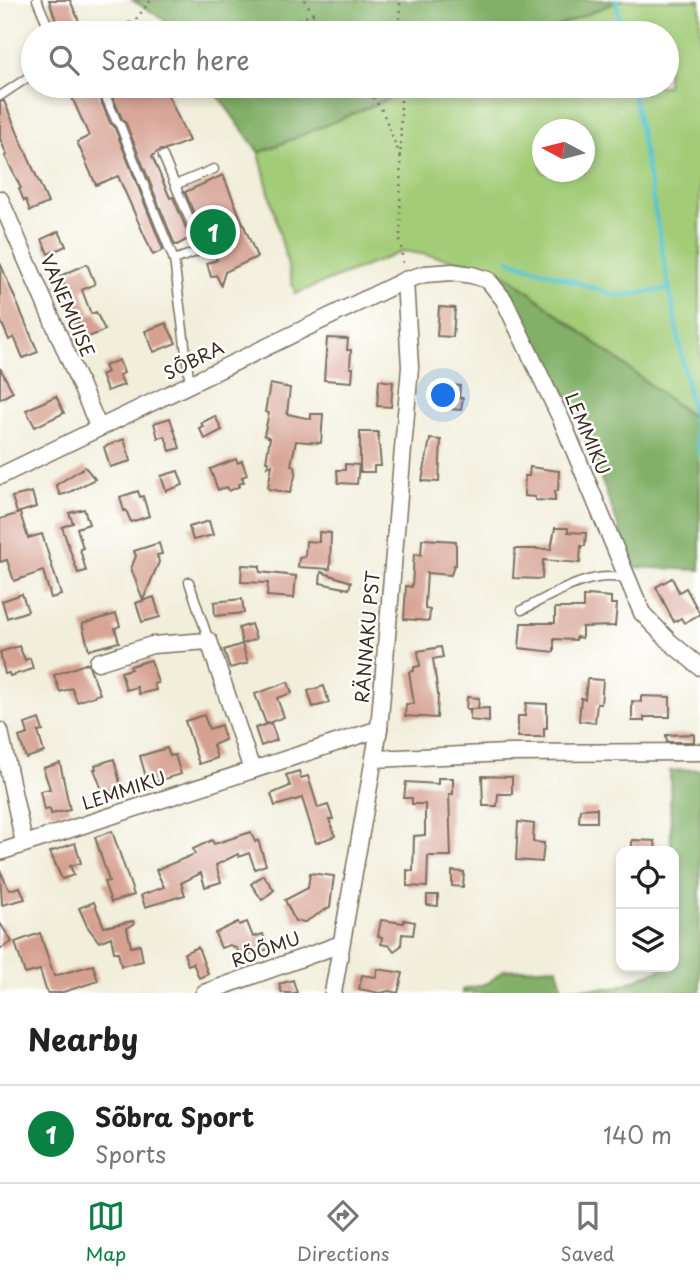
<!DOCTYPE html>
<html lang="en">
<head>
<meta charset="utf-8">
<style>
  :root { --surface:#fff; --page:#f2f2f2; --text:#222; --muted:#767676; --line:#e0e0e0; --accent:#0b8043 }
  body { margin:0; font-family:"Playpen Sans",sans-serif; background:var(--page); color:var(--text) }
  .controls { position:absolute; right:21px; bottom:21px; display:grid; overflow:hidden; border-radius:14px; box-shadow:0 4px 10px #0003 }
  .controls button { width:63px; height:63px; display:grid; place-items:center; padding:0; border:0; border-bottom:2px solid var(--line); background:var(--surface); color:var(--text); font:35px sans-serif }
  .compass { position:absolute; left:532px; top:119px; width:63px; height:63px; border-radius:50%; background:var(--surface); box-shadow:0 4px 10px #0003; rotate:277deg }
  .you { position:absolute; left:444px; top:396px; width:24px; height:24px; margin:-18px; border:5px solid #fff; border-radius:50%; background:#1a73e8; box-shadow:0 0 0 10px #1a73e833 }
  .badge { display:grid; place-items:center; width:46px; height:46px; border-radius:50%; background:var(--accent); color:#fff; font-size:23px; font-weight:700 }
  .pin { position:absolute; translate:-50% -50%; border:4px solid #fff; box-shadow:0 2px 7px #0006 }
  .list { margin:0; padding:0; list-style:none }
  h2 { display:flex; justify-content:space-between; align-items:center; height:91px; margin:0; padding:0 28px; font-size:30px }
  h2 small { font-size:23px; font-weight:400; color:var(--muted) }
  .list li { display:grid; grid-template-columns:46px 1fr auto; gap:21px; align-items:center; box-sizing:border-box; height:98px; padding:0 28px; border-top:2px solid var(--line) }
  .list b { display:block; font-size:26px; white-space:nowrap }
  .list p { margin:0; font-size:23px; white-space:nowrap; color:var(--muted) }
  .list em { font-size:23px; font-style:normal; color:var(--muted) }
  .icon { flex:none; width:38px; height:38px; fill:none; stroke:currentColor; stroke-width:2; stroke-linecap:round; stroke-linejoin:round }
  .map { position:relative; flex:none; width:700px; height:993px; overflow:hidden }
  .search { position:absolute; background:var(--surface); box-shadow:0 4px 10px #0003; left:21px; right:21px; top:21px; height:77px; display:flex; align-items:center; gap:18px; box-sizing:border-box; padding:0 24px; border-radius:38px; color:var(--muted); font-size:26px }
  .sheet { height:189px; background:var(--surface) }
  nav { display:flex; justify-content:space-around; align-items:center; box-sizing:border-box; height:98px; border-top:2px solid var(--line); background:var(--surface); font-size:19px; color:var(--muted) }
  nav a { display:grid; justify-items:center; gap:4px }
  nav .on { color:var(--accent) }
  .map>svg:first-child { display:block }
  .green { fill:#a3cc78; stroke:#6f7b4b; stroke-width:2; fill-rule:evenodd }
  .forest { fill:#82b068; stroke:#5e6d43; stroke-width:2 }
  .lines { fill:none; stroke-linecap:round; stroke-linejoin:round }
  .stream { stroke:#56c4cc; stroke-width:4.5 }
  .building { fill:#d6a091 }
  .service-casing { stroke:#7b6f60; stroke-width:11 }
  .minor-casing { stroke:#7b6f60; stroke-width:19 }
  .path { stroke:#7b6f60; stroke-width:2.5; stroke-dasharray:2 5; stroke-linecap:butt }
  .service { stroke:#fff; stroke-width:8 }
  .minor { stroke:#fff; stroke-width:16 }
  .labels { text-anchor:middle; stroke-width:5; stroke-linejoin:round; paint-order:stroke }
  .street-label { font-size:18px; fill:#3b2a1e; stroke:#fff }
</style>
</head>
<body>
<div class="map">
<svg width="700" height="993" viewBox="0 0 700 993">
  <rect width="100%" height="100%" fill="#fff"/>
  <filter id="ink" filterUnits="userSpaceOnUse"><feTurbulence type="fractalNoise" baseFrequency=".0143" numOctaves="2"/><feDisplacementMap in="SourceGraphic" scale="14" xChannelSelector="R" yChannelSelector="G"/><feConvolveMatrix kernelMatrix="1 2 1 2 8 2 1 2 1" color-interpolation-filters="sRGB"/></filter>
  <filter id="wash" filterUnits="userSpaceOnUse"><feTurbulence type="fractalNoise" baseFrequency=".00686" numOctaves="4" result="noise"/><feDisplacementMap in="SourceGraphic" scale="28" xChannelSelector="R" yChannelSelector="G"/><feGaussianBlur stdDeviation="1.57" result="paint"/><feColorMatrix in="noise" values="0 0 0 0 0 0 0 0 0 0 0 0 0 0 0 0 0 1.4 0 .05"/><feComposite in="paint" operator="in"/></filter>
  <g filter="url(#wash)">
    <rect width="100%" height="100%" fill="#f1eeda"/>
    <!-- green -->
    <path class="green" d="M621,0H700V423L496,267L404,251L295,294L259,153L419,86H667V33H542ZM542,130H584V172H542Z"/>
    <!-- forest -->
    <g class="forest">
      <path d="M132,0H621L542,33H174L164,20Z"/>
      <path d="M211,86H419L259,153Z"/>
      <path d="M496,267L700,423V570L633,567L581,423Z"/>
      <path d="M700,769V993H462V990L488,983L504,970L557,967L562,988H615L666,967H674V851H671L670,771Z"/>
    </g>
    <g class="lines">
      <!-- stream -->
      <g class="stream">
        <path d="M616,0L622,33"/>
        <path d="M632,86L700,455"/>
        <path d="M509,260L618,296L669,289"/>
      </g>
    </g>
    <g id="blocks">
      <!-- building -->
      <g class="building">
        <path d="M49,0H70L84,33H63L61,29L59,30Z"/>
        <path d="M67,86H95L110,123L114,126L163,250L153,255L118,176L96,185L77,142L89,136Z"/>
        <path d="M108,86H164L189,141L166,150H160L152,156L170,198L173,197L190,238L177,245H175L126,123L122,119Z"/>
        <path d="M4,101L48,203L30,211L26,200L24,201L19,189L21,188L5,156L7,155L0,139V102Z"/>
        <path d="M223,175L257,257L225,272L221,285L216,275L211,277L207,263L217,260L205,231L202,232L185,192Z"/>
        <path d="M59,231L66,246L48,254L42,239Z"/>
        <path d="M0,263L38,352L23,358L14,337L9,340L0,319Z"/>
        <path d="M87,264L95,284L82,290L91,314L96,312L105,330L84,339L70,302L68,303L64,294L67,292L60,276Z"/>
        <path d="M439,307L455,308L453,337L437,336Z"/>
        <path d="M166,323L176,343L154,352L145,331Z"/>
        <path d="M327,338L348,339L347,350H351L350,368H353L352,382L324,380Z"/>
        <path d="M119,360L124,373L119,375L124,385L107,391L101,375L107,372L104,366Z"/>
        <path d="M0,368L13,392L0,399Z"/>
        <path d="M379,380L393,382L391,407L377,406Z"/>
        <path d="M270,384L290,388L287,414L311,419V414H323L321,443L296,441L291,465L295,466L296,473L290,493L269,489L268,487L272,465L267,467L269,461H266L270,438L264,435L269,413L265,412Z"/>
        <path d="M436,384L460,386L459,398H463L461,410L451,409L452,404L435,403Z"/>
        <path d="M56,396L64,413L35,427L26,410Z"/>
        <path d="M215,416L222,430L205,439L199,428L203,426L201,423Z"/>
        <path d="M170,418L180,448L170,451L165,436L158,438L154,423Z"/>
        <path d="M360,432H378L381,466H374V472H360Z"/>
        <path d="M124,439L131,461L110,467L104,447Z"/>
        <path d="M430,439L441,440L439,482L422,481Z"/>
        <path d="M236,459L238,463L242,461L247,475L242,477L244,482L239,484L240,486L229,491L227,487L218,490L210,469Z"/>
        <path d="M345,464L359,465L357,484L338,483L337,470H345Z"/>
        <path d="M85,467L95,479L68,493L60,495L56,485Z"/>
        <path d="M530,467L559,471L558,491H555V501L535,500V497L524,496L525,476H529Z"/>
        <path d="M178,471L183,485L166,491L161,476Z"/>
        <path d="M138,491L140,497L143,496L149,516L131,522L126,510L124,511L120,497Z"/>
        <path d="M32,492L36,507L17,513L12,497Z"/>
        <path d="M84,509L89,524L77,528L83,548L80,549L86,571L78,573L62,527L73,523L69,513Z"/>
        <path d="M20,513L28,538L42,534L61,595L51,598L43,571L14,581L7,560L0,562V519Z"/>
        <path d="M209,521L213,535L193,540L189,527Z"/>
        <path d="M555,528H568V532L586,533L585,546H581L580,563L543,560L542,579L513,578L515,549H551Z"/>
        <path d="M319,532L331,533L330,569L298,567L299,558L305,557L306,541L319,542Z"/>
        <path d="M422,539L456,541V565H454L451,575L427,573L425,604V609L430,610L429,621L404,619L406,586L412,587L414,554L421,555Z"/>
        <path d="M159,543L162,554L157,555L159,562L143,600L131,568L136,556L134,551Z"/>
        <path d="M242,565L260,566V572L296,576L294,598L267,596L268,583L241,582Z"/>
        <path d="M321,572L351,582L349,589L320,583Z"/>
        <path d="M672,578L679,592L686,588L700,614L684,623L681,618L674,622L656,587Z"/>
        <path d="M22,594L28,611L7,618L2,601Z"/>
        <path d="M588,595L611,597V604H617L615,626L582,627V638L576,637V640L554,639V652L519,648L521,623H555V608H583V597H588Z"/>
        <path d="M154,597L160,617L142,622L136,603Z"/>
        <path d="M242,599L244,613L215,616L214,602Z"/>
        <path d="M116,614L120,626L115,628L119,642L89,650L82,624Z"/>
        <path d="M251,624L256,639L242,644L239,628Z"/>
        <path d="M242,644L248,663L230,668L224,650Z"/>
        <path d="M19,646L25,660L30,658L33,669L10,676L9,673L5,674L0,652Z"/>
        <path d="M441,647L443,657L433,659L438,694L437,718L405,716L406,704H414L409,672L414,671V667L420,666L418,651Z"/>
        <path d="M151,660L158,683L154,684L156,690L139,694L137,687L126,690L121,672L131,669L130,666Z"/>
        <path d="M88,663L100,694L77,702L72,688L60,692L54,675Z"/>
        <path d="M587,679L603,680L601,704H597L595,723L579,721L581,698L585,699Z"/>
        <path d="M288,682L292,693L277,698L284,717L266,724L255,694Z"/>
        <path d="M324,686L329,703L313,707L308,691Z"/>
        <path d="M641,696L670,697V717H644V721H632V701L641,702Z"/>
        <path d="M467,697L479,698L478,709H466Z"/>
        <path d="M526,703L547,704V728H544V737H518V716H525Z"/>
        <path d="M489,708V722L470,720V709Z"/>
        <path d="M204,715L209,729L221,725L225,740L213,745L217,758L199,764L185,721Z"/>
        <path d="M39,719L43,731L38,732L44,752L26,758L19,737L28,734L25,724Z"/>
        <path d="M271,723L277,740L261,746L255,728Z"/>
        <path d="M694,734V742H667L666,735Z"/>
        <path d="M167,748L170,756L175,755L181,774L148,784L140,756Z"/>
        <path d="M114,759L121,787L104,795L94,769H96L95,765Z"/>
        <path d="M60,763L70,810L51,814L50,809L44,810L40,791L50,789L43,768Z"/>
        <path d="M299,771L301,778L308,776L318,808L328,805L333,819H329L335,836L316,843L302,798L275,806L271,794L290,786L286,775Z"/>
        <path d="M482,776L512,777V794H498L497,806H483Z"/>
        <path d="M438,778H453V794H449L451,856H428L427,887L407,886V870L413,871L414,836L425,835V804H412V798H404L406,782L438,784Z"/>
        <path d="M597,808V822H579L580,809Z"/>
        <path d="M518,822L534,824L533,842L544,843L542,862L516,860Z"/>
        <path d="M112,831L134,895L111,902L104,882L109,881L95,837Z"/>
        <path d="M251,832L255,842L258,840L266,865L255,869L249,853L239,857L238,854L216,865L221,882L205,887L201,873L181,883L185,895L145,907L141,895L164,887L156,870L195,854L193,849L212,840L214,844Z"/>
        <path d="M632,840L655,841L656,851H632Z"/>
        <path d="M75,843L81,863L70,866L74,875L62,879L50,852Z"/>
        <path d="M0,870L9,890L20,887L25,899L2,905Z"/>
        <path d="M452,871L464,872L463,887L452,886Z"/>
        <path d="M310,873L334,876L330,907L305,922L295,921L285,900L308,888Z"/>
        <path d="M263,875L274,890L262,900L251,884Z"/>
        <path d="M427,895H438V906L427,905Z"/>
        <path d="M94,902L104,927L133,921L134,924L127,928L131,947L140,945L143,961L121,966L118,952H114L111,937L99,942L87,926L79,908Z"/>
        <path d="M381,920L404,923V920L415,922L413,935L402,934L401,946L394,951L390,946L381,944L382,937L378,936Z"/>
        <path d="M238,922L239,925L247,922L253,937L263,934L268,949L240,958L237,949L230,945L221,948L215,933Z"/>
        <path d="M0,923L12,942L0,949Z"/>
        <path d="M40,933L54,976L93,965L98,981L60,993H47L40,970L25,974L15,942Z"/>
        <path d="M198,947L208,974L199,978L193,963L188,965L184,953Z"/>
        <path d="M377,969L403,973L398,993L389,991L380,993L359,989L362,975L376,977Z"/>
        <path d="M293,980L297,993H282L279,984Z"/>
      </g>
    </g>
  </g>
  <g filter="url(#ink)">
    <use href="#blocks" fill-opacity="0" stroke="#7b6f60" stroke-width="2"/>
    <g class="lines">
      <defs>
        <g id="service">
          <path d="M37,0L51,33"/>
          <path d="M116,33L130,27"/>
          <path d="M101,86L116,120"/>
          <path d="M0,96L33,74"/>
          <path d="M120,125L174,260L190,384"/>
          <path d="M163,156L200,244L199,251L174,260"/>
          <path d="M175,185L214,169"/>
          <path d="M189,582L209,641"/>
          <path d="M522,610C554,594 590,570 626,579"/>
        </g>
        <g id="minor">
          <path d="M0,199L99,428"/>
          <path d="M0,476L405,280L425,274L452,272L472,275L488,280L504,300L562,421L642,613L670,642L700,667"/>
          <path d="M98,662L152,645L209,641L252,770"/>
          <path d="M0,731L24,843"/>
          <path d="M375,759L508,753L700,752"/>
          <path d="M0,852L379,729"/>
          <path d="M204,993L341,944"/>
          <path d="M333,993L379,729L410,367L405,280"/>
        </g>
      </defs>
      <!-- service casing -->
      <use href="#service" class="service-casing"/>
      <!-- minor casing -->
      <use href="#minor" class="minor-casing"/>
      <!-- path -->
      <g class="path">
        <path d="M304,0L327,33"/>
        <path d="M136,19L151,0"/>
        <path d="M140,28H145L149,33"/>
        <path d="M259,33L314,14"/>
        <path d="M399,33L400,0"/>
        <path d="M365,86L382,110L400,156"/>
        <path d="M401,86L400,238L403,264"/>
      </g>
      <!-- service -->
      <use href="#service" class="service"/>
      <!-- minor -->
      <use href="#minor" class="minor"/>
    </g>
  </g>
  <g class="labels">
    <!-- street labels -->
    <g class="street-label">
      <text transform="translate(67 306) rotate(67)" y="6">VANEMUISE</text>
      <text transform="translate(194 361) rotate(-26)" y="6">SÕBRA</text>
      <text transform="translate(587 434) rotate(67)" y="6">LEMMIKU</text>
      <text transform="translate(368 637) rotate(-85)" y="6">RÄNNAKU PST</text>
      <text transform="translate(124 791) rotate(-18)" y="6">LEMMIKU</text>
      <text transform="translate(266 950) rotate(-20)" y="6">RÕÕMU</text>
    </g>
  </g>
</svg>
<div class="controls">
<button><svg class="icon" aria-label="locate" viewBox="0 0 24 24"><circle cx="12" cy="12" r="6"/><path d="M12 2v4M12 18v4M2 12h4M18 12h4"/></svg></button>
<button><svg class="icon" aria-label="layers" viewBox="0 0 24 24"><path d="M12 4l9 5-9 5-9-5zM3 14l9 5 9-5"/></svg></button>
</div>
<svg class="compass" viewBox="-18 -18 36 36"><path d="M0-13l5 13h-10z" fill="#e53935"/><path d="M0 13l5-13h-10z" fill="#767676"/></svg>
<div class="you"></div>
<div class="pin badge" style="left:213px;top:232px">1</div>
<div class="search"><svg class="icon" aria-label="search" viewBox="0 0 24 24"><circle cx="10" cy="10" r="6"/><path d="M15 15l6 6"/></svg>Search here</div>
</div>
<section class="sheet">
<h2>Nearby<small></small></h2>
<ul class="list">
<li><span class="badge">1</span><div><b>Sõbra Sport</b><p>Sports</p></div><em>140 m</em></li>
</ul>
</section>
<nav>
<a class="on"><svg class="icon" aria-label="map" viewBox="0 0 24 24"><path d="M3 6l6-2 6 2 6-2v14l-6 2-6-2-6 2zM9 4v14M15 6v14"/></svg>Map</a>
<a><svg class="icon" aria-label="directions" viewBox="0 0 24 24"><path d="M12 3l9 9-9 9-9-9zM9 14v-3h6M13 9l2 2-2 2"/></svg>Directions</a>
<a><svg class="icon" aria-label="saved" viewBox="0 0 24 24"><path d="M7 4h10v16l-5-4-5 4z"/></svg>Saved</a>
</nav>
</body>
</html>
